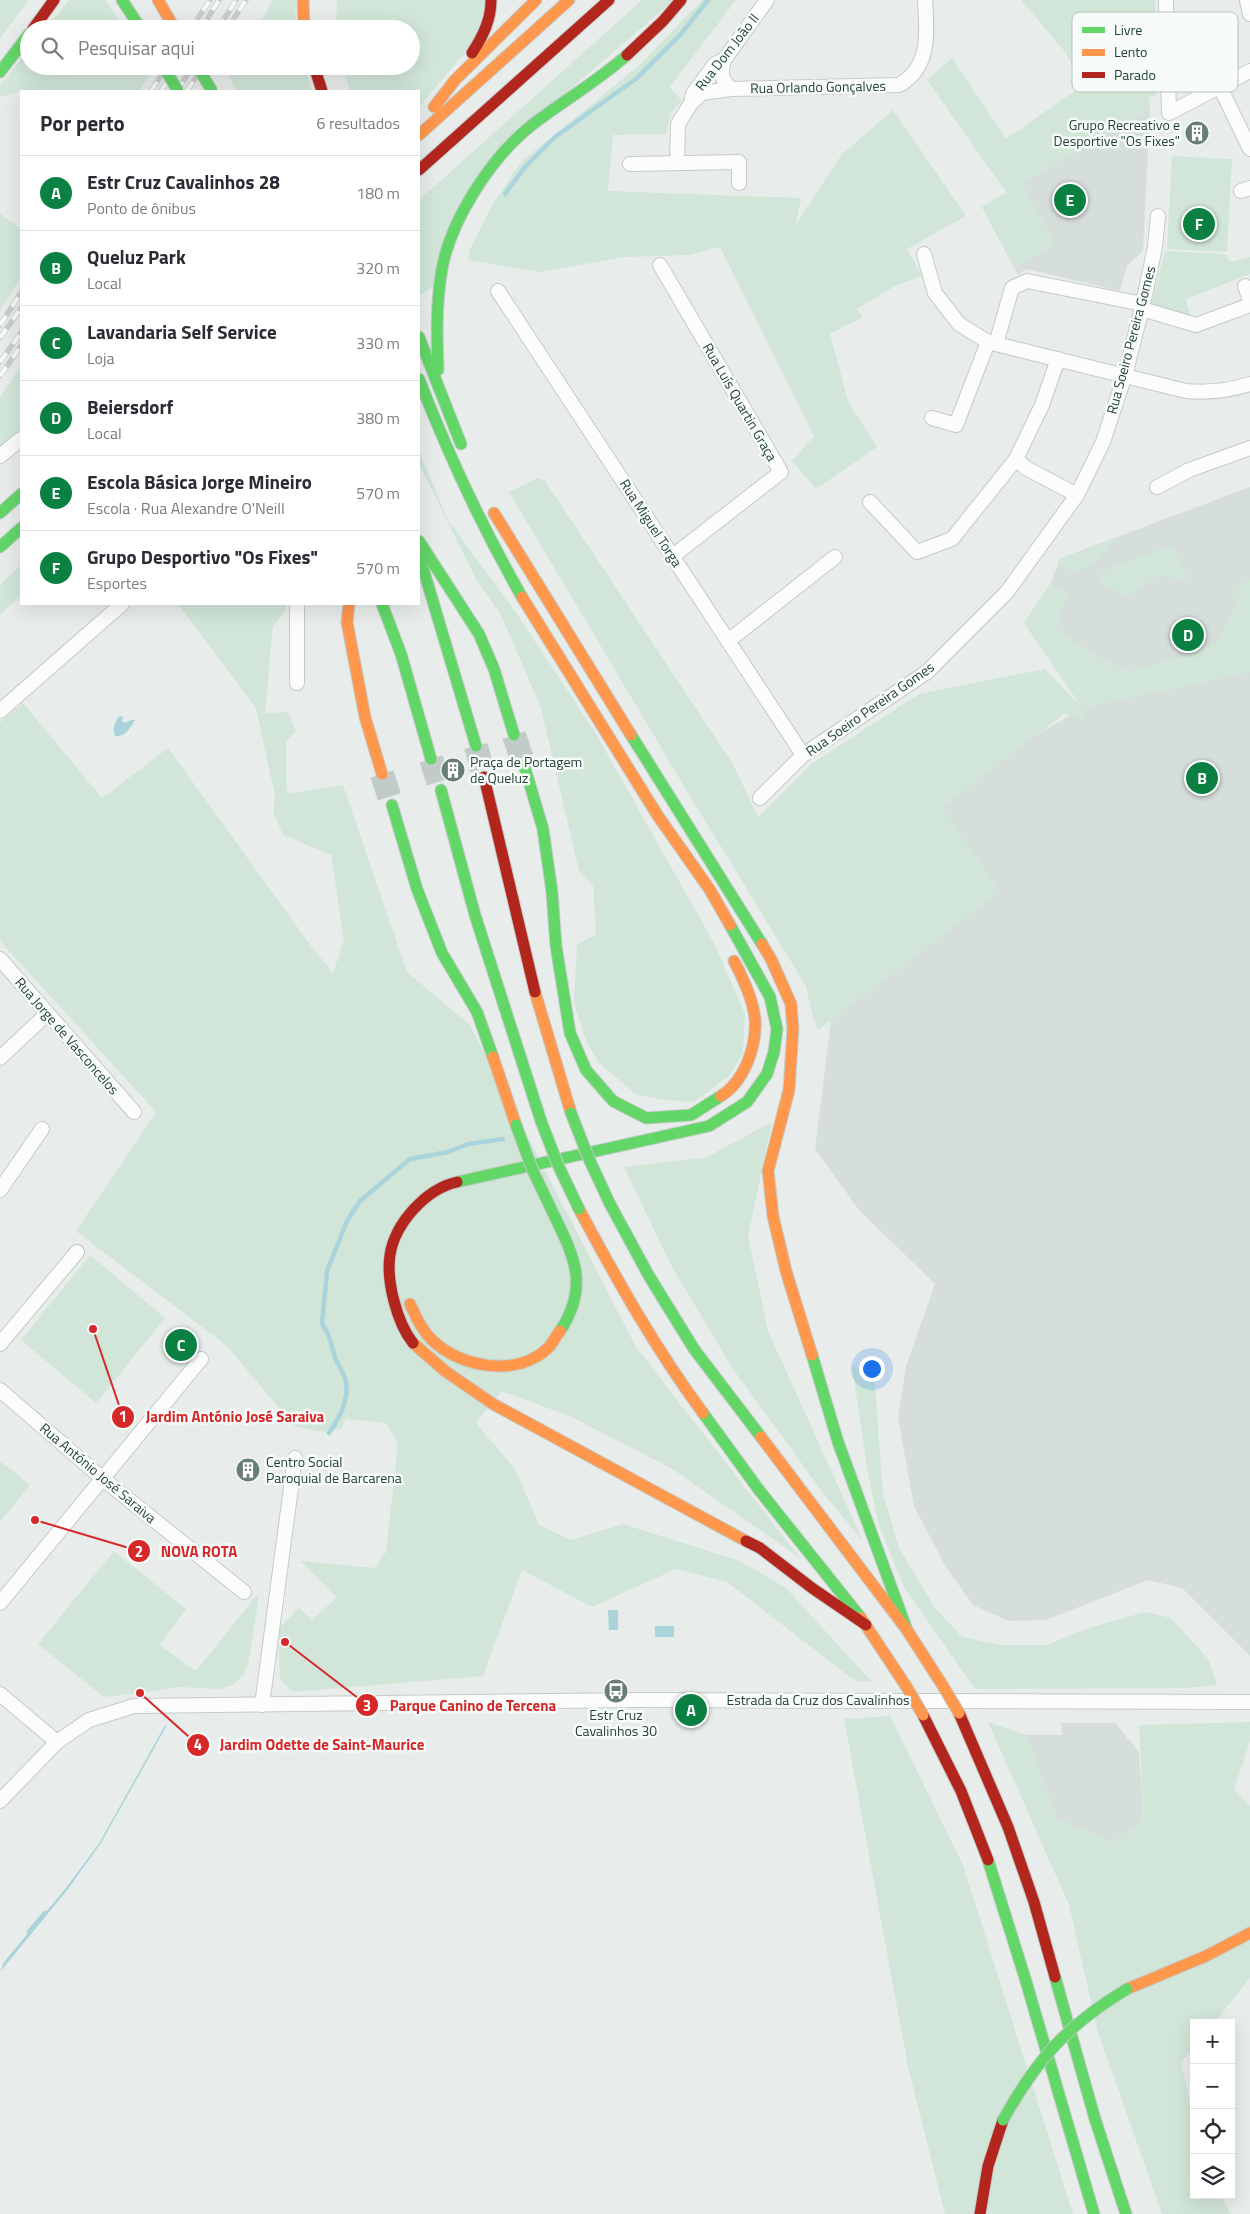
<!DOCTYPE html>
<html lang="pt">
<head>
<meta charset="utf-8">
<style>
  :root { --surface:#fff; --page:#f7f7f7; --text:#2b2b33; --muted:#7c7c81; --line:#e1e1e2; --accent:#0b8043 }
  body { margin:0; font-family:"Titillium Web",sans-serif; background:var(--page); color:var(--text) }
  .controls { position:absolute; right:15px; bottom:15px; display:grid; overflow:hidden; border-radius:0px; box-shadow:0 5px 20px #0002 }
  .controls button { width:45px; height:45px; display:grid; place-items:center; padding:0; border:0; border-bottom:1px solid var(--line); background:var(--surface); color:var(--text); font:25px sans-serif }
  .you { position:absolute; left:871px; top:1368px; width:18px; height:18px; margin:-12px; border:4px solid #fff; border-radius:50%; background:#1a73e8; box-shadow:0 0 0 8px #1a73e833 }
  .badge { display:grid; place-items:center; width:32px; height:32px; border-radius:50%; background:var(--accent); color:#fff; font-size:16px; font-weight:700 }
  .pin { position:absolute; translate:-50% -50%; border:2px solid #fff; box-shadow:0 1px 5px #0006 }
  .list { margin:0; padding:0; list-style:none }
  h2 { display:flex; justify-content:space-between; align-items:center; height:65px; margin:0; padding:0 20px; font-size:21px }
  h2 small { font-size:16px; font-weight:400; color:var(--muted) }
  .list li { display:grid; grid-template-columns:32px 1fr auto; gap:15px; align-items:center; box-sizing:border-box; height:75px; padding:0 20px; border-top:1px solid var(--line) }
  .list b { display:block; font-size:19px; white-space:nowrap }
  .list p { margin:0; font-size:16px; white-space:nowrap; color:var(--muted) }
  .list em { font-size:16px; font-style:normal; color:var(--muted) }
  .icon { flex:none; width:28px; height:28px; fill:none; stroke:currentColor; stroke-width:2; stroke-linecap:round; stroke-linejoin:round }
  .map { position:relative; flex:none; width:1250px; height:2214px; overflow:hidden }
  .search { position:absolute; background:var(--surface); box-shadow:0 5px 20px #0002; left:20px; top:20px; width:400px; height:55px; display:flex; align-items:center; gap:12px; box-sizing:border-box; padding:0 18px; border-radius:28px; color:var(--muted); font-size:19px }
  .panel { position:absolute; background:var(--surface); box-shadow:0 5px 20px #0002; left:20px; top:90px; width:400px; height:515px; border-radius:0px }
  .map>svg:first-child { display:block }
  .built { fill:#d6dedb }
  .green { fill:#d1e6d8 }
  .water { fill:#a9d4db }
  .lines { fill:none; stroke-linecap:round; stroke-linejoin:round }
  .stream { stroke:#a9d4db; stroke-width:4.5 }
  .highway-tunnel { stroke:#c1cbc8; stroke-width:24; stroke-dasharray:24 12; stroke-linecap:butt }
  .street-casing { stroke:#c5cac8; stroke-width:16 }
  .fast-casing { stroke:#c3cbc8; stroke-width:13 }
  .slow-casing { stroke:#c3cbc8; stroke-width:13 }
  .jam-casing { stroke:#c3cbc8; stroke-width:13 }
  .street { stroke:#fcfcfc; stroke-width:14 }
  .fast { stroke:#63d668; stroke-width:11 }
  .slow { stroke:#ff974d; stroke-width:11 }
  .jam { stroke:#b3261e; stroke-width:11 }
  .rail-casing { stroke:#c9cdcc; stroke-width:5.5 }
  .rail { stroke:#f7fbf9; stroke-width:4; stroke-dasharray:11; stroke-linecap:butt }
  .fast-bridge-casing { stroke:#c3cbc8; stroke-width:13; stroke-linecap:butt }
  .slow-bridge-casing { stroke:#c3cbc8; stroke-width:13; stroke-linecap:butt }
  .fast-bridge { stroke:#63d668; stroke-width:11 }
  .slow-bridge { stroke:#ff974d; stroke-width:11 }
  .labels { text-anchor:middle; stroke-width:5; stroke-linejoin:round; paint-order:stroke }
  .street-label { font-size:14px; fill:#24423a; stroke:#f7fbf9 }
  .poi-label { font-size:14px; fill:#24423a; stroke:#f7fbf9; text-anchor:start }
  .key { fill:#f7fbf9; stroke:#b8c4c0; stroke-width:1 }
  .key-label { font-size:14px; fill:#24423a }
  .leader { fill:none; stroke:#d62828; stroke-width:2 }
  .callout-dot { fill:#d62828; stroke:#f7fbf9; stroke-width:2 }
  .mark-label { font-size:15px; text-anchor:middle; font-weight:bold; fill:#fff }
  .callout-label { font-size:15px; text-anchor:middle; font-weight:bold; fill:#d62828; stroke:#f7fbf9; stroke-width:5; stroke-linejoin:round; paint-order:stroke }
</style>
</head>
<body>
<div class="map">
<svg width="1250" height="2214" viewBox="0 0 1250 2214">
  <rect width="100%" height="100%" fill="#e8edeb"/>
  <!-- built -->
  <g class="built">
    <path d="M1150,108L1143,251L1127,266L1120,291L1026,269L1018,275L982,207Z"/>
    <path d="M1250,487V1656L1182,1588L1148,1580L1046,1620L1008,1621L973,1605L944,1564L914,1506L898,1418L906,1366L935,1284L859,1210L815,1149L832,1013L919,802L1083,708L1024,623L1050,584L1061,558Z"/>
    <path d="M1061,1723H1115L1139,1752L1144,1821L1112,1842L1057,1819L1026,1735H1062Z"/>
  </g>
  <!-- green -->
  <g class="green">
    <path d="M2,0H28L0,39V2Z"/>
    <path d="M69,0H105L125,29H46Z"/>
    <path d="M273,0H296L295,29H257Z"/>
    <path d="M337,0H485L478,37L419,107V91H350L343,66H411V29H336Z"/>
    <path d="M642,0H674L495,154L434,286L419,296V200Z"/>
    <path d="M702,0H736L670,87L682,101L671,113L666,134L613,135L608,191L801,198L796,224L842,154L893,110L966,216L907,249L922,276L895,286L857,309L863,317L830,334L848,401L877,447L816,489L792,461L814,436L720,247L689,255L625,257L540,272L468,260L470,249L494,202L522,161L640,65Z"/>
    <path d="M1021,0H1155L1161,90L1156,91V96L1149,97L1150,108L1023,183L1055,245L1015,267L982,207L1006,192L927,80L952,58L1006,139L1083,85L1065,52Z"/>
    <path d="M29,50V66H151L153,70L139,91H21L0,97V85Z"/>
    <path d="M235,66H304L312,91H237L229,76Z"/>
    <path d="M1172,156L1232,159L1227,252L1167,249Z"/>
    <path d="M0,213L21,230V277L0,310Z"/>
    <path d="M1165,251L1226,254L1230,262L1250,257V274L1186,299L1191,319L1150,308Z"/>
    <path d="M21,366V435L0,452V397Z"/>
    <path d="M419,451L448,520L519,617L596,734L715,945L745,1014L743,1053L730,1075L694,1102L664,1100L637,1095L600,1064L587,1043L574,1003L577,945L596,934L593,885L579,871L541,708L501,615L476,579L419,464Z"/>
    <path d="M538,478L545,481L733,764L758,817L811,764L919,694L1045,669L1080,705L1024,623L1050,584L1067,594L1056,629L1095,655L1130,672L1215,645L1237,604L1231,600L1242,584L1250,580V672L1083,708L1086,720L1064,714L942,807L1000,892L818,1030L813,1018L806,986L690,796L509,492Z"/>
    <path d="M1113,539C1108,552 1087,573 1071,571C1067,570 1062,566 1057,564L1061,558Z"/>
    <path d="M1173,545L1188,580C1179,579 1163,573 1155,577C1144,583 1139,592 1127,596L1102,584L1099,577L1110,568Z"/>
    <path d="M21,565V595L0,615V585Z"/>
    <path d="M178,604H286V610L273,626L265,713L288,712L296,731L286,741L287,794L343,785L407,972L470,1025L636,1347L800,1558L674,1470L572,1417L501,1391L476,1423L515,1469L539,1525L571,1540L623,1524L740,1561L786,1588L872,1682L855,1681L727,1582L676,1569L592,1607L522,1570L483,1676L293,1692L280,1679L278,1629L299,1608L312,1620L337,1597L300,1561L374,1568L386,1552L398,1444L386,1423L346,1419L341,1429L322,1432L294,1426L227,1346L76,1231L156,1112L0,941V722L23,703L102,798L168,748L311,946L333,973L344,940L331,855L283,835L273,812L275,796L256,708Z"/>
    <path d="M772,1122L748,1236L768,1331L863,1541L823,1493L733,1369L671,1265L624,1167L707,1157Z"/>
    <path d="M90,1255L165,1318L96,1403L21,1340Z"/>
    <path d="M852,1366L874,1372L883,1494L899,1548L935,1608L962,1637L1002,1645H1047L1086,1629L1145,1612L1171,1618L1209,1660L1217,1685L1185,1688L975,1689L904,1587L879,1526L868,1474Z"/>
    <path d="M0,1461L30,1485L0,1522Z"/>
    <path d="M114,1551L186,1609L160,1645L196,1671L255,1597H259L248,1665L243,1676L232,1685L221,1689L176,1687L148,1692L104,1697L38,1644Z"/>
    <path d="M890,1716L963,1865L1073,2214H945L908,2067L844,1719Z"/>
    <path d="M988,1722L1026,1735L1057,1819L1112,1842L1144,1821L1139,1725L1250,1722V1741L1234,1790L1250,1806V1978L1214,2023H1194V2047L1181,2063L1194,2122V2195H1220L1231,2214H1162L1098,2032L1069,1905Z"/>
  </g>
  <!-- water -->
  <g class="water">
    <path d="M119,716L123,717L122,721L125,723L131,720H135C130,728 126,737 115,736C112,728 115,723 119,716Z"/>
    <path d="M608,1610H618V1630H609Z"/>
    <rect x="655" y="1626" width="19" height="11"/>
    <path d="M167,1725L101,1843L68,1889L0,1972L4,1962L66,1888L100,1842L164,1727Z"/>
  </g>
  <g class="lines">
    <!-- stream -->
    <g class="stream">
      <path d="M505,194L525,167L555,137L637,78L681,34L708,0"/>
      <path d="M329,1433C339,1418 351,1398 345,1378C343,1372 339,1366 336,1360C331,1347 331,1335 322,1324L327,1271L347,1221L360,1201L410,1159L448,1152L468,1144L503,1139"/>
      <path d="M29,1932L45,1913"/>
    </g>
    <!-- highway-tunnel -->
    <g class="highway-tunnel">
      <path d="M514,735L524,765"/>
      <path d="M476,746L484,777"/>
      <path d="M431,759L441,790"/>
      <path d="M382,774L392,805"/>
    </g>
    <defs>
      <g id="street">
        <path d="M1166,0L1169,113L1250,71"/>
        <path d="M1247,0L1250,14"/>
        <path d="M724,60C720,74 721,79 731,89"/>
        <path d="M1220,87L1250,149"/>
        <path d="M691,103L702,93L731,89L899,85C931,67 927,32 925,0"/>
        <path d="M677,163L678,124L691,103L693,94L715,64L724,60L767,0"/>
        <path d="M630,164L739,162V183"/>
        <path d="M1241,191L1250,188"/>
        <path d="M924,254L935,293L959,324L988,342L1186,391C1209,393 1228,391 1250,384"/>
        <path d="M660,265L781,472L673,556"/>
        <path d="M1245,286L1250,300"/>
        <path d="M498,291L803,755"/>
        <path d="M1142,309L1196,325L1250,305"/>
        <path d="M996,344L1012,288L1027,281L1143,304"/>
        <path d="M1058,359L1042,405L1016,459L1026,468L1077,495"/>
        <path d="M932,418L956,425L988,342"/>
        <path d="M0,456L21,439"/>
        <path d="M1157,487L1189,470L1250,448"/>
        <path d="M870,502L917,552L952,539L1016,459"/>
        <path d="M728,641L835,557"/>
        <path d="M297,683V604"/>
        <path d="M0,711L122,604"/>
        <path d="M760,798L803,755L927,672L1007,592L1077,495L1103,442L1125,375L1143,304L1155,247L1158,216"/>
        <path d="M0,959L134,1112"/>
        <path d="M0,1058L47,1014"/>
        <path d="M0,1190L42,1129"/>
        <path d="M0,1344L77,1252"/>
        <path d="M0,1390L103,1479L244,1592"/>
        <path d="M0,1603L201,1359"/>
        <path d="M0,1694L57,1742"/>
        <path d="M262,1705L295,1458"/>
        <path d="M0,1801L57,1742L89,1720L134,1706L638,1700L1250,1702"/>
      </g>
      <g id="fast">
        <path d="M122,0L141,29"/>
        <path d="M0,72L29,34"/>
        <path d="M419,337L461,444"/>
        <path d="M438,370C437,338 436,307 441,275C448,223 491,157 532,125C563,101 598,81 627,55"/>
        <path d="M419,379C448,454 482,527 522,597"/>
        <path d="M0,513L21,494"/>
        <path d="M419,541L479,634L494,669L514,735"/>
        <path d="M0,547L21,528"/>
        <path d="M420,558L476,746"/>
        <path d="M382,604L401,654L431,759"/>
        <path d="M631,735L762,944"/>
        <path d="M524,765L543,829L552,892L556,946L570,1033L586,1070L613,1101L646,1118L691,1115L721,1096"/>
        <path d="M441,790L475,915L541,1121"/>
        <path d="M392,805L417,889L442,953L477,1012L493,1057"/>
        <path d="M457,1182L709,1126L747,1102L767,1074L774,1052L777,1029L770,997L730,925"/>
        <path d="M610,1204L649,1276L694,1349L761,1437"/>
        <path d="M554,1215C575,1258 589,1287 560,1331"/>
        <path d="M812,1355L838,1442L907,1630"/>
        <path d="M703,1413L759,1490L861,1618"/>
        <path d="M988,1860L1025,1978L1094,2214"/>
        <path d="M1055,1977L1095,2119L1126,2214"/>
      </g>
      <g id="slow">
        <path d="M158,0L175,29"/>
        <path d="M303,0L304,29"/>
        <path d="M434,107L455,80L536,0"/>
        <path d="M419,135L569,0"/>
        <path d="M494,513L631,735"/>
        <path d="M522,597L658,816L710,890L730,925"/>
        <path d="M349,604L347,622L365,717L382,774"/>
        <path d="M762,944L771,959L791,1004L793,1029L789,1090L768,1171L773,1216L786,1271L812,1355"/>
        <path d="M535,992L571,1113"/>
        <path d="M493,1057L516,1125"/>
        <path d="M721,1096C744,1082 757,1046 755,1019C753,999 743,978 734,961"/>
        <path d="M579,1209C617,1280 655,1348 703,1413"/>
        <path d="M410,1304C416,1317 422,1330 432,1340C461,1368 518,1378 549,1347C553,1342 556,1336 560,1331"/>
        <path d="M413,1343L445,1371L493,1404L746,1541"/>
        <path d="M761,1437L907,1630L943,1686"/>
        <path d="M861,1618L906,1686"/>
        <path d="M1127,1989L1206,1956L1250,1933"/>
      </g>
      <g id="jam">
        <path d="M33,29L54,0"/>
        <path d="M472,53C483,36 491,20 491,0"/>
        <path d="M627,55L663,21L681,0"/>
        <path d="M314,66L322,91"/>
        <path d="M419,170L609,0"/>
        <path d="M484,777L535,992"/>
        <path d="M413,1343C397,1323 386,1281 390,1255C395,1223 426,1189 457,1182"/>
        <path d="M746,1541L760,1548L812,1588L866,1625"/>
        <path d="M959,1713L1008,1827L1034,1902L1055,1977"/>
        <path d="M923,1715L961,1791L988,1860"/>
        <path d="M980,2214L988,2166L1003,2120"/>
      </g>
    </defs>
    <!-- street casing -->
    <use href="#street" class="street-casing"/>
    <!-- fast casing -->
    <use href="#fast" class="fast-casing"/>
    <!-- slow casing -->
    <use href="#slow" class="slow-casing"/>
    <!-- jam casing -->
    <use href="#jam" class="jam-casing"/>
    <!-- street -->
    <use href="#street" class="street"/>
    <!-- fast -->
    <use href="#fast" class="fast"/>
    <!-- slow -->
    <use href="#slow" class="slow"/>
    <!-- jam -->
    <use href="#jam" class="jam"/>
    <defs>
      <g id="rail">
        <path d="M191,29L210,0"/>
        <path d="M201,29L219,0"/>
        <path d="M218,29L236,0"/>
        <path d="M227,29L246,0"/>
        <path d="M151,91L167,66"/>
        <path d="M161,91L177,66"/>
        <path d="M177,91L193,66"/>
        <path d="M187,91L203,66"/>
        <path d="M0,325L21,293"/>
        <path d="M0,338L21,308"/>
        <path d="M0,362L21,333"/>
        <path d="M0,376L21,346"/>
      </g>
    </defs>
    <!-- rail casing -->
    <use href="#rail" class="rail-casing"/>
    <!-- rail -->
    <use href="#rail" class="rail"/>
    <defs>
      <g id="fast-bridge">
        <path d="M163,66L178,91"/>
        <path d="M197,66L212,91"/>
        <path d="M571,1113L589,1159L610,1204"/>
        <path d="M541,1121L558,1165L579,1209"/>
        <path d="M516,1125L533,1171L554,1215"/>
        <path d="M1003,2120C1037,2059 1067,2025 1127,1989"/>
      </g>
      <g id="slow-bridge">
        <path d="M906,1686L923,1715"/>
        <path d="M943,1686L959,1713"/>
      </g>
    </defs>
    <!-- fast-bridge casing -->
    <use href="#fast-bridge" class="fast-bridge-casing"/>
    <!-- slow-bridge casing -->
    <use href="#slow-bridge" class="slow-bridge-casing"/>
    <!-- fast-bridge -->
    <use href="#fast-bridge" class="fast-bridge"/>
    <!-- slow-bridge -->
    <use href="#slow-bridge" class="slow-bridge"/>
  </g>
  <!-- icons -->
  <defs>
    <symbol id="building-disc" viewBox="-11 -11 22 22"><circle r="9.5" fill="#697e78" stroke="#f7fbf9"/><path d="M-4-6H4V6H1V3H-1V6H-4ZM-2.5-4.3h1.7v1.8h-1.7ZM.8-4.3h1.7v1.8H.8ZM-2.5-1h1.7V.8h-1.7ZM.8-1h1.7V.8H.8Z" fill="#fff"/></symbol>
    <symbol id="bus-disc" viewBox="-11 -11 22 22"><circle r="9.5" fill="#697e78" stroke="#f7fbf9"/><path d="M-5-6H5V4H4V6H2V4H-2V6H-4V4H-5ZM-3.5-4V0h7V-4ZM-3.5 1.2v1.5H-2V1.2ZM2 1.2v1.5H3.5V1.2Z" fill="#fff"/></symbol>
  </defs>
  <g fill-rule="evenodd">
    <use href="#building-disc" x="1183" y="119" width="28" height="28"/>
    <use href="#building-disc" x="439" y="756" width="28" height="28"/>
    <use href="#building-disc" x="234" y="1456" width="28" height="28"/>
    <use href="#bus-disc" x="602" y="1677" width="28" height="28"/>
  </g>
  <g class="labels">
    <!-- street labels -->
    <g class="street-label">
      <text transform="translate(727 52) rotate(-52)" y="5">Rua Dom João II</text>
      <text transform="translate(818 87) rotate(-1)" y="5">Rua Orlando Gonçalves</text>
      <text transform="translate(1131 340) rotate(-75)" y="5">Rua Soeiro Pereira Gomes</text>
      <text transform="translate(740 402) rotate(60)" y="5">Rua Luís Quartin Graça</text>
      <text transform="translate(651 523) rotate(57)" y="5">Rua Miguel Torga</text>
      <text transform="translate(870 709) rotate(-35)" y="5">Rua Soeiro Pereira Gomes</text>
      <text transform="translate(67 1036) rotate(49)" y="5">Rua Jorge de Vasconcelos</text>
      <text transform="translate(98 1473) rotate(40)" y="5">Rua António José Saraiva</text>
      <text x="818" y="1705">Estrada da Cruz dos Cavalinhos</text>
    </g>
    <!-- poi labels -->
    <g class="poi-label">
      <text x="1180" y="130" text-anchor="end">Grupo Recreativo e<tspan x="1180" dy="16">Desportive "Os Fixes"</tspan></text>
      <text x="470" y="767">Praça de Portagem<tspan x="470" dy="16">de Queluz</tspan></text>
      <text x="266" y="1467">Centro Social<tspan x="266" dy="16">Paroquial de Barcarena</tspan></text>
      <text x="616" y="1720" text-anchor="middle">Estr Cruz<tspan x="616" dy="16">Cavalinhos 30</tspan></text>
    </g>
  </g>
  <!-- legend -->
  <rect x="1072" y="12" width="166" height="80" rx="8" class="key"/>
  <rect x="1082" y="27" width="23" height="6" fill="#63d668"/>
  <rect x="1082" y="49" width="23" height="7" fill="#ff974d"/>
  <rect x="1082" y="72" width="23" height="6" fill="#b3261e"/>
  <g class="key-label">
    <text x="1114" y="35">Livre</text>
    <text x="1114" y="57">Lento</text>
    <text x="1114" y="80">Parado</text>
  </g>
  <!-- callouts -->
  <path class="leader" d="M93 1329L123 1417M35 1520L139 1551M285 1642L367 1705M140 1693L198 1745"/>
  <g class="callout-dot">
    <circle cx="93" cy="1329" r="5"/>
    <circle cx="35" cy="1520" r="5"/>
    <circle cx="285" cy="1642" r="5"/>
    <circle cx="140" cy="1693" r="5"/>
    <circle cx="123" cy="1417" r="12"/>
    <circle cx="139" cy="1551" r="12"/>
    <circle cx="367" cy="1705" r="12"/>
    <circle cx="198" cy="1745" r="12"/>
  </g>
  <g class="mark-label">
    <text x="123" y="1422">1</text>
    <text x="139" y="1557">2</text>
    <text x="367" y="1711">3</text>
    <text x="198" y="1750">4</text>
  </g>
  <g class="callout-label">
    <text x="235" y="1422">Jardim António José Saraiva</text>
    <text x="199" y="1557">NOVA ROTA</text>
    <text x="473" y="1711">Parque Canino de Tercena</text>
    <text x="322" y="1750">Jardim Odette de Saint-Maurice</text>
  </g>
</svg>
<div class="controls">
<button>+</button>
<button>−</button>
<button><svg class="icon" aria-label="locate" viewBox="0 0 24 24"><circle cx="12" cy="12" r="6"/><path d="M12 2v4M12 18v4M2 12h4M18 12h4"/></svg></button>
<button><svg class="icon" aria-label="layers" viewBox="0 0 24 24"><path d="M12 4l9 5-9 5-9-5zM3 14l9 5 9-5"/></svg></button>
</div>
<div class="you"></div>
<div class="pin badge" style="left:691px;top:1710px">A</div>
<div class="pin badge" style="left:1202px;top:778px">B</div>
<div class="pin badge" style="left:181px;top:1345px">C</div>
<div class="pin badge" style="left:1188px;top:635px">D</div>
<div class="pin badge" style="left:1070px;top:200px">E</div>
<div class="pin badge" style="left:1199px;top:224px">F</div>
<div class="search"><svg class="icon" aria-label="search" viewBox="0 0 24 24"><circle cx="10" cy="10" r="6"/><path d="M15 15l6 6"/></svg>Pesquisar aqui</div>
<section class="panel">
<h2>Por perto<small>6 resultados</small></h2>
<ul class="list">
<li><span class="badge">A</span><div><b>Estr Cruz Cavalinhos 28</b><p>Ponto de ônibus</p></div><em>180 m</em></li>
<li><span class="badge">B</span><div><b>Queluz Park</b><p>Local</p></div><em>320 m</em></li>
<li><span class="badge">C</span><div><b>Lavandaria Self Service</b><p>Loja</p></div><em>330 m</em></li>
<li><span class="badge">D</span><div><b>Beiersdorf</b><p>Local</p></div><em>380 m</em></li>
<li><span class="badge">E</span><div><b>Escola Básica Jorge Mineiro</b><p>Escola · Rua Alexandre O'Neill</p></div><em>570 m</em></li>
<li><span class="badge">F</span><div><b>Grupo Desportivo &quot;Os Fixes&quot;</b><p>Esportes</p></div><em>570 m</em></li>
</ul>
</section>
</div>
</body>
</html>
